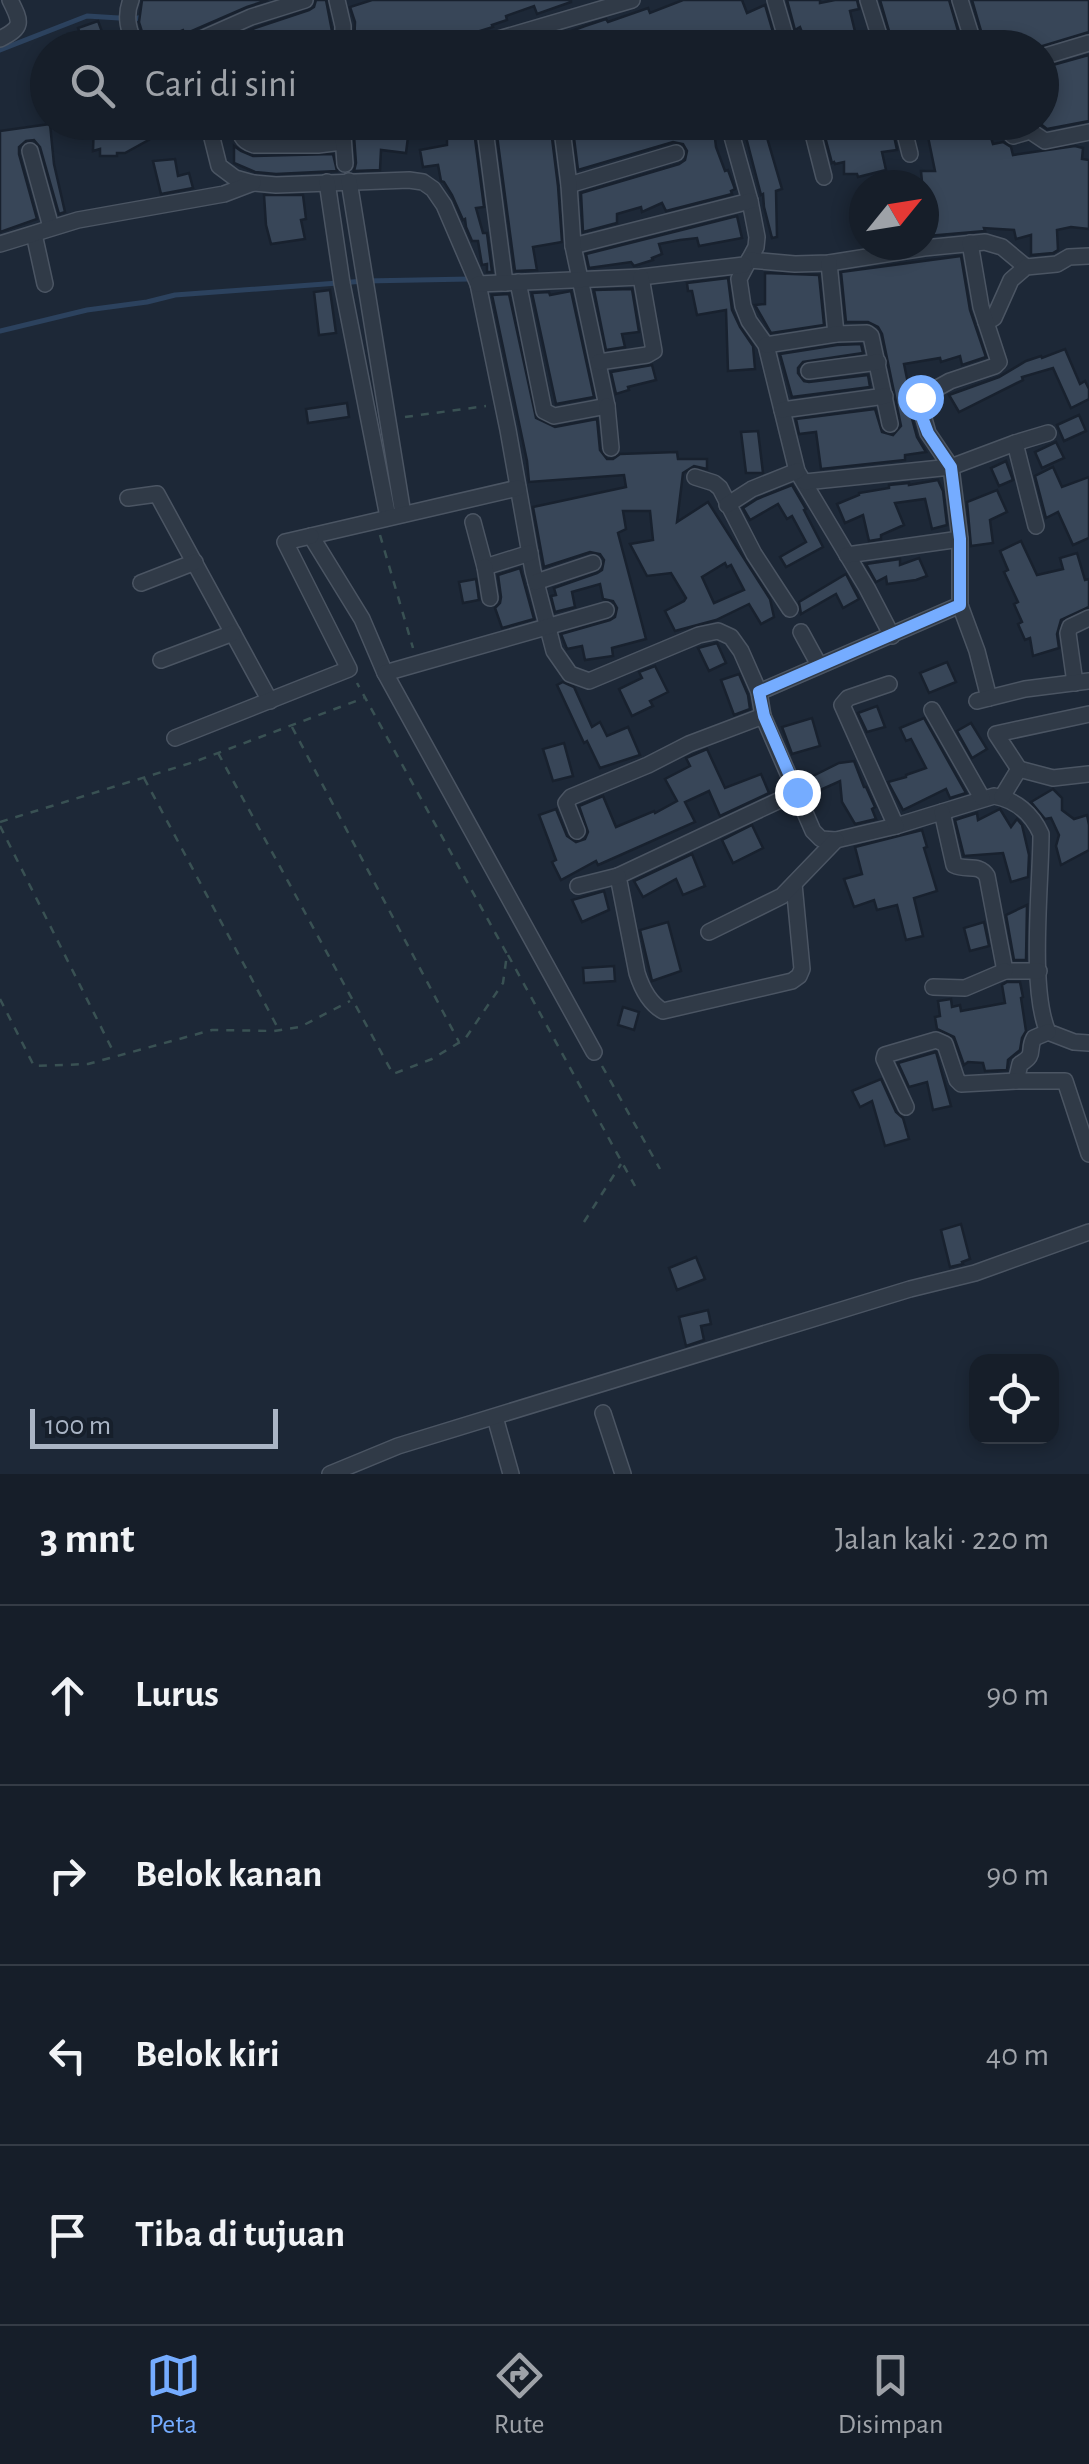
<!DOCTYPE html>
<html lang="id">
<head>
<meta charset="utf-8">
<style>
  :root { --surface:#161e29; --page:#1f2731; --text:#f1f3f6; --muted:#9ea2a8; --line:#353c46; --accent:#75acff }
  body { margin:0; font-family:"Alegreya Sans",sans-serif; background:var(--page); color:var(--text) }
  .controls { position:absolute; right:30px; bottom:30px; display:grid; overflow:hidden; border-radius:20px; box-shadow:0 5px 15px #0003 }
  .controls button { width:90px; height:90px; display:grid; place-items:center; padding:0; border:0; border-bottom:2px solid var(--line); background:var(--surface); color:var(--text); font:50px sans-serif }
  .compass { position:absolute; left:849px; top:170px; width:90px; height:90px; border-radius:50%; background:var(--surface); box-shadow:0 5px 15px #0003; rotate:60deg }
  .scale { position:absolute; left:30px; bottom:25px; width:248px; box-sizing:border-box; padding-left:10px; border:5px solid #aab5c5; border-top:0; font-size:28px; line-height:35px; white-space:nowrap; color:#aab5c5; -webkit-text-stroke:8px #161f2b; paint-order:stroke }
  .stop { position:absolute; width:30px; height:30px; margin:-22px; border:8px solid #75acff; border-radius:50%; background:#fff }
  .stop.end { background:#75acff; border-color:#fff; box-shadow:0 2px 10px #0008 }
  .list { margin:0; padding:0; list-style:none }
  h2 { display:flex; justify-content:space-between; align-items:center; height:130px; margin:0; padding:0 40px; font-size:42px }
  h2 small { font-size:32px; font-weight:400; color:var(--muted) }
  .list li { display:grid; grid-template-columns:65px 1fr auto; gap:30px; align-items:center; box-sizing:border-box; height:180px; padding:0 40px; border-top:2px solid var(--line) }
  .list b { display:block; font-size:38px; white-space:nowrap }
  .list em { font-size:32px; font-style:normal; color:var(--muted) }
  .icon { flex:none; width:55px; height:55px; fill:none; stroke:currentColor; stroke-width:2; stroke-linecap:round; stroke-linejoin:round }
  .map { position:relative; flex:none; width:1089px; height:1474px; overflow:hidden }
  .search { position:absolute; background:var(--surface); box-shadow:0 5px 15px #0003; left:30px; right:30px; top:30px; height:110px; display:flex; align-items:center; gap:25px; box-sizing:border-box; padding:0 35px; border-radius:55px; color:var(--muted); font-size:38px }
  .sheet { height:850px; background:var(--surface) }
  nav { display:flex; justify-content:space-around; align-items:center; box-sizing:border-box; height:140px; border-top:2px solid var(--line); background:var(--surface); font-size:28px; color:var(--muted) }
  nav a { display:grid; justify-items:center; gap:5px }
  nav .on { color:var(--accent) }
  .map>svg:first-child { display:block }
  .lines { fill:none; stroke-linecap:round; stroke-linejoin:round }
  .stream { stroke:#2c425e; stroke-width:5 }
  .building { fill:#384658; stroke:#18212e; stroke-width:2.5; fill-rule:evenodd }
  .minor-casing { stroke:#4b5563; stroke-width:18 }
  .path { stroke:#395153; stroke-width:2.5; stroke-dasharray:8 8; stroke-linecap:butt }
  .minor { stroke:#303a47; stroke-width:15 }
  .route { stroke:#75acff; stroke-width:12 }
</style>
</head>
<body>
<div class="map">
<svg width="1089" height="1474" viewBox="0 0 1089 1474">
  <rect width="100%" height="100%" fill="#1d2837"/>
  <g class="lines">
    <!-- stream -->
    <g class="stream">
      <path d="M0,50L87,16L135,19L145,16"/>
      <path d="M0,331L87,310L147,302L175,295L365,281L470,279"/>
    </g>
  </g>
  <!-- building -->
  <g class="building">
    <path d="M142,0H268L247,7L185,34L183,30L158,41L162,48H147L139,22Z"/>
    <path d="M316,0H326L332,31L283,48H225L224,41L255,28L309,10L314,7Z"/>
    <path d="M372,0H571V2L537,14L534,6L506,16L507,20L492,25L493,27L438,44V42L421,48H354L355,22L350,7Z"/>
    <path d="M683,0H742L747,13L765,5L775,39L770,32L728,48H530V46L585,26L606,19L608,22L648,8L650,13Z"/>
    <path d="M787,0H820V3L835,0H857L859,9L850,11L859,48H843L841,39L818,48H808L800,27L795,30Z"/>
    <path d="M880,0H949L963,48H894Z"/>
    <path d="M972,0H1089V32L1036,48H986Z"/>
    <path d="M98,21L108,48H85L78,28Z"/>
    <path d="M1089,55V121L1047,129L1038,122H1042V68Z"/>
    <path d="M94,122H181L125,153H117V156H100V149L93,151Z"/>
    <path d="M251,122H331V132L256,134L252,132Z"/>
    <path d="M353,122H404L403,128L409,129L406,153L381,150L380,170L354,171L356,163Z"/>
    <path d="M525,122H550L558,186L562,242L533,247L537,270L515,271L496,128Z"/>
    <path d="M572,122H713L716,147L725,171L728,170L735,189L731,191L732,194L666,211L662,203L642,212L641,207L617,214V223L613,224L583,232L581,193L679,164L685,160L687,151L683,144L673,142L578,170Z"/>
    <path d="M740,122H756L757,126L763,124L782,189L776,191L777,237L772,238L764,207L763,194L761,195L747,141Z"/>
    <path d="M829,122H891L897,150L882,152L886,170L858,177L857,174H844V162L835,164L834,162L832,163L824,133L832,130Z"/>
    <path d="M925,122H986L993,144L1003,142L1011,147L1013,155L1075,146L1083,148L1082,159L1089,160V229L1071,227L1057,230L1058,250L1053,253L1031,255V235L1016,239L1014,230L984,228L985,231L927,236L921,171H935Z"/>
    <path d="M50,124L54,164L65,212L59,214L40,147L34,140L26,141L19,147V154L37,219L0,232V131Z"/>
    <path d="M474,131L484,207L476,208L483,233H487L492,272H487V264L482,265L478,241H472L466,227L465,219L463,220L452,195L444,182L441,181L438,165L423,167L420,150L447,145V136Z"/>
    <path d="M234,146L241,151L253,156L333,154L337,171L276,174L255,172L234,163Z"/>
    <path d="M175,159L178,176L189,173L193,188L161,194L153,161Z"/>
    <path d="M264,195H303L306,219L301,220L305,239L271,244L266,225Z"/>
    <path d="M737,216L742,238L699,246L697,238L680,240L659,244L662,254L652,258L653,260L634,266L631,262L589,268L586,254Z"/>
    <path d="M961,256L970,310L986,357L962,365L960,356L941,362L940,358L904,364L910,393L908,404L917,437L926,452L905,455V460L821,469L816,432L799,434L796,419L875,409L882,432L893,435L901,426L882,334L878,327L868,322H846L841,272Z"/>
    <path d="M765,273L819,275L824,325L771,333L755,305L765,304Z"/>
    <path d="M728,278L732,310L740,327L753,346L755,369L728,371L726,310L697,315L692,291H688L687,283Z"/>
    <path d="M632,289L639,332L622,334L625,347L606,350L594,290Z"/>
    <path d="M330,290L336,333L319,335L314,292Z"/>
    <path d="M571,291L594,397L556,404L532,293L549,292L550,295Z"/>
    <path d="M509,294L536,418L555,427L597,419L600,450L607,459H613L620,454L677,452L678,459H707V469L694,466L683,473L677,522L708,502L770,599L774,617L761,624L749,604L716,620L675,631L665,611L684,601L686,598L671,573L647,576L630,544L653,540L650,511H623L626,529L618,533L646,639L612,648L613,656L585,660L582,646L567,649L561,634L610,620L615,617L617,608L613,601L603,599L600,584L572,592L575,607L555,612L551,596L556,595L554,588L597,573L602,570L604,560L600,554L590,552L544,567L533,507L626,487L624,475L529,482L527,461L492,295ZM725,563L727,567L731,565L744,590L714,603L702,577Z"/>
    <path d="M861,344L863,353L803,362L798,368V373L804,381L809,382L868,375L870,387L792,397L780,354L837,345Z"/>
    <path d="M1065,349L1080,384L1085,381L1089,389V399L1071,408L1053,368L1022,377L1023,380L959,412L949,395L999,377L1026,361L1041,356L1042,358Z"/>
    <path d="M652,365L656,380L628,387L629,390L616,394L611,372Z"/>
    <path d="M347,403L349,417L308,423L306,409Z"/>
    <path d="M1079,415L1086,431L1064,441L1057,425Z"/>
    <path d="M758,431L763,473H746L741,432Z"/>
    <path d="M1056,442L1064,458L1042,468L1035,452Z"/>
    <path d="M1006,461L1013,480L999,486L991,468Z"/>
    <path d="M1053,467L1062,487L1089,477V538L1073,545L1058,512L1046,518L1035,476Z"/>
    <path d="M938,480L943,491L947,525L932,529L925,499L895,503L904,525L881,535V539L869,541L863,515L845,523L837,504L859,495V493L889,488V485L909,483V485Z"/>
    <path d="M792,485L806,509L804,510L823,547L786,567L780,557L806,542L792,516L787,519L778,504L750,520L743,508L757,499Z"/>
    <path d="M997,490L1007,512L990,520L993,543L971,546L967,502Z"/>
    <path d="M1021,541L1037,575L1063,569L1060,558L1077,553L1085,580L1089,579V607L1061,620L1057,634L1059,648L1033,656L1030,638L1025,640L1018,624L1022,622L1014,604L1018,602L1004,572L1008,570L1000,551Z"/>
    <path d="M919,558L927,576L916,580L887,584L886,577L876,582L866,564L900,559V565Z"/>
    <path d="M520,568L534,619L502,628L495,608L500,603L501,597L498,575Z"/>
    <path d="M846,574L859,599L843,608L836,594L801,614L799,602Z"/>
    <path d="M476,579L479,600L463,603L459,582Z"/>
    <path d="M717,643L726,663L709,671L698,648Z"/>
    <path d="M947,662L956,682L929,693L920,673Z"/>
    <path d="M655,666L668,692L650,701L653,706L632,716L619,689L642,678L639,672Z"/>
    <path d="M739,674L748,695L750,709L734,715L721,680Z"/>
    <path d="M563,682L574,687L592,727L600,722L607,736L628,727L640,755L600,768L587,741L584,743L557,685Z"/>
    <path d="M877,706L885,727L867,732L858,713Z"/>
    <path d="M812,718L820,746L792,754L782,727Z"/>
    <path d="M924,718L966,793L950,798L946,789L903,810L888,782L906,777V775L926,768L911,739L906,741L900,728Z"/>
    <path d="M971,723L987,749L972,758L957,731Z"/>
    <path d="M564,743L573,776L553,781L543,749Z"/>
    <path d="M707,749L725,788L761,774L769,793L720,816L709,791L685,802L695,822L598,865L596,861L561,880L552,862L556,860L539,815L556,809L567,836L576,842L585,839L588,832L579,806L603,796L616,827L654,811L655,813L677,801L665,779L690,766L686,758Z"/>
    <path d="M854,761L864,787H866L875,807L872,809L876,819L855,824L842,802L840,781L818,791L811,777L839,763Z"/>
    <path d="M1053,789L1062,798V810L1074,819L1087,815L1089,825V850L1061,865L1056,846L1059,835L1051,818L1045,819L1031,802Z"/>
    <path d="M1000,809L1011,827L1017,819L1022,825L1029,855L1028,877L1011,882L1003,853L964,856L955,820L977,813L978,820Z"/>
    <path d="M752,825L763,848L733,863L722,840Z"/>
    <path d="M922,830L927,847L924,848L937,891L914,898L923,936L906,940L897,905L877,910L874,900L854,907L844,879L862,874L855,847Z"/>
    <path d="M692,854L705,886L683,895L676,879L643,897L634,881Z"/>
    <path d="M604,891L609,910L582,922L572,900Z"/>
    <path d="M1027,905L1026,960H1014L1006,915Z"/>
    <path d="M668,922L681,971L652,981L640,930Z"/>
    <path d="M984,922L989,946L970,951L964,928Z"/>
    <path d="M614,966L615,981L584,983L583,968Z"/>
    <path d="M1007,982H1020L1023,997L1021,998L1026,1031L1022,1038L1020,1050L1008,1060L1007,1070L985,1071L983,1063L968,1062L964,1065L954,1037L937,1029L935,1017L940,1016L938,1001L951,999L952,1007L960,1005L961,1011L1005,1003L1002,985Z"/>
    <path d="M623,1007L639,1012L634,1030L618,1025Z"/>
    <path d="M936,1052L951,1106L933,1110L927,1082L909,1087L898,1063Z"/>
    <path d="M881,1079L896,1112L903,1118L909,1139L885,1146L872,1101L860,1107L852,1091Z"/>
    <path d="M961,1224L970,1259L962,1262L963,1264L950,1267L941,1230Z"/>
    <path d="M696,1257L705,1279L677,1290L669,1268Z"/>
    <path d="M708,1310L711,1324L701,1326L704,1340L686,1346L679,1317Z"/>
  </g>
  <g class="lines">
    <defs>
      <g id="minor">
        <path d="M131,0C124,17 129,31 136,48"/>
        <path d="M337,0L343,26V48"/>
        <path d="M775,0L789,48"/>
        <path d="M868,0L883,48"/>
        <path d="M960,0L975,48"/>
        <path d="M0,39C24,27 21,22 10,0"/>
        <path d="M181,48L251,17L305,0"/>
        <path d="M468,48L632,0"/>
        <path d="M1042,57L1089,43"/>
        <path d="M208,122L219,166L235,178L253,183L276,185L409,180L423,182L433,189L444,205L478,284L508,430L533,571L554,651L570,674L589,681L699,635L718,631L731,637L741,651L759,692L763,716L813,831L821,839L836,840L896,826L994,796C1016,800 1032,814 1041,834C1041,884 1029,989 1048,1032L1074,1042L1089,1043"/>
        <path d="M240,122C240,135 241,141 254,145H318L342,142"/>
        <path d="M342,122L345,164"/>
        <path d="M484,122L505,283"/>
        <path d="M728,122L750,201L757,237L756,247L739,279L743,306L749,321L766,345L797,471L867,588L892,636"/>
        <path d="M810,122L824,177"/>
        <path d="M902,122L910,154"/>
        <path d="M999,122L1013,136L1030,131L1045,141L1089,132"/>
        <path d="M421,127L467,122"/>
        <path d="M30,151L51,227"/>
        <path d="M349,181L403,514"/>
        <path d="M327,182L342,283L388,517"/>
        <path d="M569,185L676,153"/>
        <path d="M34,234L45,284"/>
        <path d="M0,244L78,220L224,194L253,183"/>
        <path d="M573,246L750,201"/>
        <path d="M749,260L795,264L829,263L924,248L985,242L1002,247L1026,267"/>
        <path d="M829,263L836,334"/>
        <path d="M518,282L544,411L554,416L607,406L573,246L569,185L561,122"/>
        <path d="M478,284L641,277L744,265"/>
        <path d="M986,322L994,318L1011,280L1026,267L1057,264L1069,257L1089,256"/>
        <path d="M766,345L836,334L867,333L871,336L890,424"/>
        <path d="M599,362L647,355L654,351L641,277"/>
        <path d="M809,371L878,362"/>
        <path d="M607,406L611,448"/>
        <path d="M782,410L885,396"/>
        <path d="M1015,443L1048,433"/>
        <path d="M695,477L714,483L720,488L754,554L790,609"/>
        <path d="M805,482L951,467L1015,443L1036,526"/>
        <path d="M128,498L157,494L270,701"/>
        <path d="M727,505L752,489L797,471"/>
        <path d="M473,522L485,567L530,553"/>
        <path d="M847,555L960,539"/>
        <path d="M485,567L490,598"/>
        <path d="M536,582L593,563"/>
        <path d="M141,583L195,562"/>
        <path d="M960,605V539L951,467L928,433L919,401L921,397L950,381L995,366L999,362L981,307L970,243"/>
        <path d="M801,632L819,665"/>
        <path d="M161,660L233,633"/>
        <path d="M385,673L362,619L311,536L518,488"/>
        <path d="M1075,683L1068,633L1070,627L1089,618"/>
        <path d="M889,684L848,698L842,705L896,826"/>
        <path d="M759,692L960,605L977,651L989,698"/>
        <path d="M977,701L1025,689L1089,681"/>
        <path d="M932,710L982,798"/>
        <path d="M175,738L349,669L285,542L311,536"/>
        <path d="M1019,769L1053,778L1089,774"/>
        <path d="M1002,797L1019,769L996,734L1089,714"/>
        <path d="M942,812L954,865C966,871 979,863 987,876L1005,971H1039"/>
        <path d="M577,831L566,803L571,797L648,765L689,744L763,716"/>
        <path d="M794,884L802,969L799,976L792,981L663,1011C649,1003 642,989 637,973L618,876L797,792"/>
        <path d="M578,886L618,876"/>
        <path d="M709,932L782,896L836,840"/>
        <path d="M933,987L965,988L1005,971"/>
        <path d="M594,1052L385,673L606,610"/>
        <path d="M1016,1081L1020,1064C1037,1054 1027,1051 1034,1038L1048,1032"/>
        <path d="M906,1107L884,1059L885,1055L936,1040L945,1044L957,1080L961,1084L1016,1081H1065L1089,1154"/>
        <path d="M603,1413L623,1474"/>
        <path d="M495,1417L511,1474"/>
        <path d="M330,1474L398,1446L910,1289L975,1273L1089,1232"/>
      </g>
    </defs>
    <!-- minor casing -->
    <use href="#minor" class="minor-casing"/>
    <!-- path -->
    <g class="path">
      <path d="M405,417L486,406"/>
      <path d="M380,535L413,648"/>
      <path d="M292,727L459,1042"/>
      <path d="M218,753L393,1074L432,1059L465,1039L503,983L507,954L357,683"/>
      <path d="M144,778L279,1030"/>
      <path d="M0,822L194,762L364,698"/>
      <path d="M0,826L114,1053"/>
      <path d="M508,955L635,1186"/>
      <path d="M0,999L34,1066L88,1064L212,1030L274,1031L300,1027L350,1001"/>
      <path d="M602,1066L660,1169"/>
      <path d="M584,1222L621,1164"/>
    </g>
    <!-- minor -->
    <use href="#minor" class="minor"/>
  </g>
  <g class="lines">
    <!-- route -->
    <path class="route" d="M797,792L764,716L759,692L960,605V539L951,467L928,433L923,420L920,397"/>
  </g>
</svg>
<div class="controls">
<button><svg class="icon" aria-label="locate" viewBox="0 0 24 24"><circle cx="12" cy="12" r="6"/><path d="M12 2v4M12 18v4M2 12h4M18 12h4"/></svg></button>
</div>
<svg class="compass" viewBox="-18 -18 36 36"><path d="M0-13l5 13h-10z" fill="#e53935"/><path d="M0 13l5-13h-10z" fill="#9ea2a8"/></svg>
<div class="scale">100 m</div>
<div class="stop" style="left:920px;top:397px"></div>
<div class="stop end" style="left:797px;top:792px"></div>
<div class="search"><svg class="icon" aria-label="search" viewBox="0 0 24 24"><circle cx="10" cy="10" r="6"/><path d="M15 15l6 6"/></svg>Cari di sini</div>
</div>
<section class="sheet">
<h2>3 mnt<small>Jalan kaki · 220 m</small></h2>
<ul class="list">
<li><svg class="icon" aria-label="ahead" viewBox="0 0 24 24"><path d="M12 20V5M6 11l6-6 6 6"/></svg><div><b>Lurus</b></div><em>90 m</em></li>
<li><svg class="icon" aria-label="right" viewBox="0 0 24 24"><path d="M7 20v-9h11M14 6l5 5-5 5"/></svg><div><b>Belok kanan</b></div><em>90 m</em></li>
<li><svg class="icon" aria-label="left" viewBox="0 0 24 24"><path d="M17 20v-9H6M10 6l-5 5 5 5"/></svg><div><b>Belok kiri</b></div><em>40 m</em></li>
<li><svg class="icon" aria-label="arrive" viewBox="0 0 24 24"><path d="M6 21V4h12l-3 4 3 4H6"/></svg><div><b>Tiba di tujuan</b></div></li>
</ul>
</section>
<nav>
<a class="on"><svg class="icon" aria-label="map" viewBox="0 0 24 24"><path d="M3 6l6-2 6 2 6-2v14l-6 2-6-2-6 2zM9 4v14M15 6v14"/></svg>Peta</a>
<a><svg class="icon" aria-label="directions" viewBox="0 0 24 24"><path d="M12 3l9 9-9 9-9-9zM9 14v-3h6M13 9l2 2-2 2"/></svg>Rute</a>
<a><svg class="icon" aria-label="saved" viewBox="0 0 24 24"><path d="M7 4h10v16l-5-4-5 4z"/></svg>Disimpan</a>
</nav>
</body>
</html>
